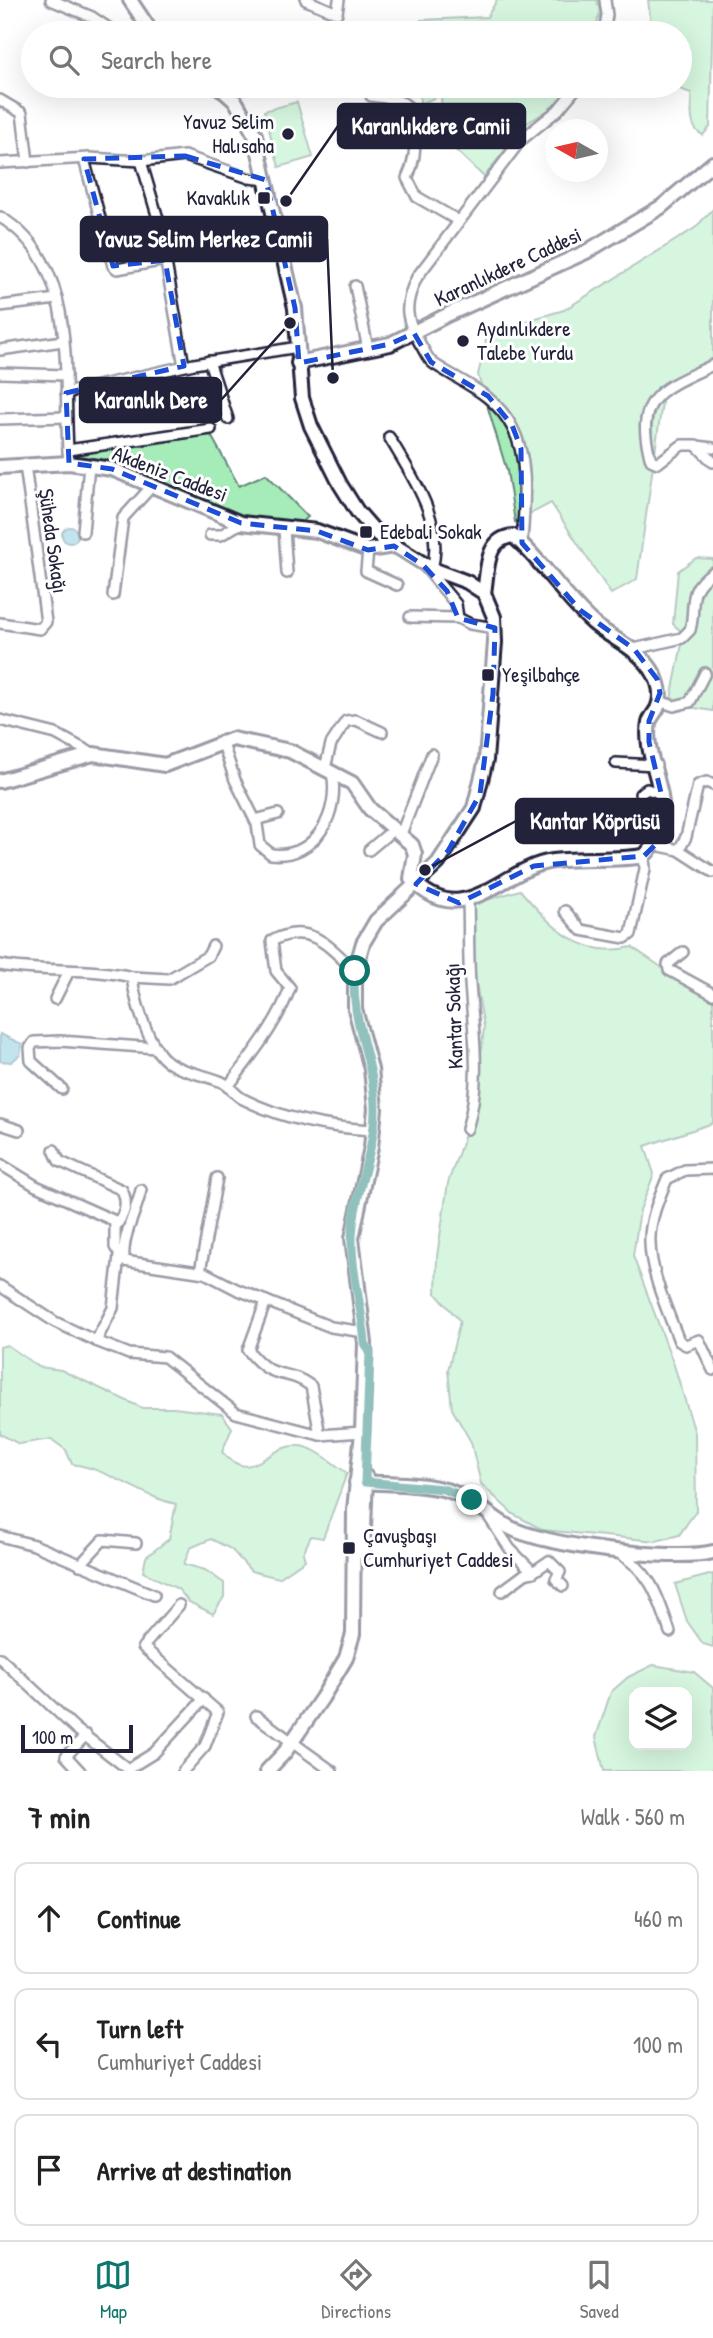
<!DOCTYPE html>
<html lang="en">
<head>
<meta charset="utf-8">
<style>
  :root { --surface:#fff; --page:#f6f6f6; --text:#222; --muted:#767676; --line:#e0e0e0; --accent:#0f766e }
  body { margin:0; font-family:"Patrick Hand",sans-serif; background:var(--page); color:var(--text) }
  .controls { position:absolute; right:21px; bottom:21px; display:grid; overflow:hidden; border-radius:14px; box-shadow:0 7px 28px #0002 }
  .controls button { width:63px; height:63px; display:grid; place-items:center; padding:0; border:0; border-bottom:2px solid var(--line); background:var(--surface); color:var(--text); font:35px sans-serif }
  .compass { position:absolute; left:545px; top:119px; width:63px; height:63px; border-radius:50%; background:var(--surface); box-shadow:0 7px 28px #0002; rotate:278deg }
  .scale { position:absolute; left:21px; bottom:18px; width:112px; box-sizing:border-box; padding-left:7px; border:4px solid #22223b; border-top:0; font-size:19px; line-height:24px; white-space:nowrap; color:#22223b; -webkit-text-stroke:5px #fff; paint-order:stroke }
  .stop { position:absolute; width:21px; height:21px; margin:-16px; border:5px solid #0f766e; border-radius:50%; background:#fff }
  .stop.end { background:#0f766e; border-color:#fff; box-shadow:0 2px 7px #0008 }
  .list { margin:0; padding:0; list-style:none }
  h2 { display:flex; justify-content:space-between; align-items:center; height:91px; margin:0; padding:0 28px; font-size:30px }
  h2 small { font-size:23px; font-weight:400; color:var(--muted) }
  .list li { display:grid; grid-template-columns:46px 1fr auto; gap:21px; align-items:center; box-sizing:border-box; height:112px; margin:0 14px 14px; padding:0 14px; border:2px solid var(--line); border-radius:14px }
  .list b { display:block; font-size:26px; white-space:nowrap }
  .list p { margin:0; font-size:23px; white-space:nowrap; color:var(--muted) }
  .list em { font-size:23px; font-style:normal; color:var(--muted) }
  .icon { flex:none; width:38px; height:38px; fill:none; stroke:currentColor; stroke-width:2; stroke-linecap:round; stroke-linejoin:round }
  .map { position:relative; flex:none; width:713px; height:1771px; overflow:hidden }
  .search { position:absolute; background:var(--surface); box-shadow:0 7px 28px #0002; left:21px; right:21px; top:21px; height:77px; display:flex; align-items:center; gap:18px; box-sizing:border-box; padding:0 24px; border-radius:38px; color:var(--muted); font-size:26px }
  .sheet { height:469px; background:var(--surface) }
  nav { display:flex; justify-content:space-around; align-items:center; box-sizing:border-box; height:98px; border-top:2px solid var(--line); background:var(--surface); font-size:19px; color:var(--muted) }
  nav a { display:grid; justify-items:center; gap:4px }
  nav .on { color:var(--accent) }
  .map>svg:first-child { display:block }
  .green { fill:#a5ecb9; stroke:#64877a; stroke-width:2; fill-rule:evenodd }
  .water { fill:#78c6d7; stroke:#568499; stroke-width:2 }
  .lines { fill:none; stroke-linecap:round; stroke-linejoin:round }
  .street-casing { stroke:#22223b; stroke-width:14 }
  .secondary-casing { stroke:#22223b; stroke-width:18 }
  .street { stroke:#fff; stroke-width:9 }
  .secondary { stroke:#fff; stroke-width:12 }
  .route { stroke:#0f766e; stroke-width:9 }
  .marked { fill:none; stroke:#1d4ed8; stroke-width:5; stroke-dasharray:14 9; stroke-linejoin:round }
  .poi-dot { fill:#22223b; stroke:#fff; stroke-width:2.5 }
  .labels { text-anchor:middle; stroke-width:6; stroke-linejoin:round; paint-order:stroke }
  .poi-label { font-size:21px; fill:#22223b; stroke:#fff; text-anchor:start }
  .street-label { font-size:21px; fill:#22223b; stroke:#fff }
  .leader { fill:none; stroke:#22223b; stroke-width:2.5 }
  .callout-dot { fill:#22223b; stroke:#fff; stroke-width:2.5 }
  .callout { fill:#22223b; stroke:#22223b; stroke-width:2.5 }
  .callout-label { font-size:23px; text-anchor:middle; font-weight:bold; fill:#fff }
</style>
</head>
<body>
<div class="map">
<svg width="713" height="1771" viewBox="0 0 713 1771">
  <rect width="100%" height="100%" fill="#fff"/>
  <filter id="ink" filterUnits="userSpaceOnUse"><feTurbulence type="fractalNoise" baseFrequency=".0143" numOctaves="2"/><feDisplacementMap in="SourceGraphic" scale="14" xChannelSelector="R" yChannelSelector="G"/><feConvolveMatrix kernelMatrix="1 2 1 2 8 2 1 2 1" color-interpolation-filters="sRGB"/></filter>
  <g filter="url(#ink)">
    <!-- green -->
    <g class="green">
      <path d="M497,0H597L600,12L594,33H421V20L487,17Z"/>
      <path d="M648,0H713L710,127L703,135C687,128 693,108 691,93L680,89V33H652Z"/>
      <path d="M420,86H569L558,104L524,125L484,177L443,138L441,95L420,104Z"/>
      <path d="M297,102L313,157L279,167L264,111Z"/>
      <path d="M713,209V371L663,396L637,579L611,594L551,503L515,522L507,471L478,375L488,332L564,310L695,228Z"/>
      <path d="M207,428L239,486L266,474L308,517L292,530L260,526L81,468L70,451Z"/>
      <path d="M696,558L713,559V711L670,704L684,634L673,624L678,571Z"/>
      <path d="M520,890C551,926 581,960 632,947L667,971L713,995V1123L645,1146L654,1174L640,1210L633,1256L674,1365L695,1433L696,1511L679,1535L656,1541L543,1530L513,1514L481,1484L471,1442L452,1409L448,1370L460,1321L436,1294L437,1256L448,1183L476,1103L484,1027L466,929L470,905Z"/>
      <path d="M7,1345L39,1367L61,1370L142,1408H174L222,1414L232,1428L222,1452C253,1488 268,1442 300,1446C317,1448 333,1464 347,1473L323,1538L311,1536L303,1553L305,1560L279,1578L251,1571L231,1549L211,1539L190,1548L184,1564L205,1570L224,1583V1597L213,1614L189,1602L178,1589L143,1572L146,1557L169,1539L176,1504C140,1496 110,1469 72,1464L66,1450L51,1439L19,1444L0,1434V1347Z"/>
      <path d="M713,1574V1647L703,1644L687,1621L675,1584Z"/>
      <path d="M653,1665L694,1672L713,1688V1771H604L596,1737L611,1692L628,1677ZM634,1692H687V1745H634Z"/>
    </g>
    <!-- water -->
    <g class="water">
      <circle cx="70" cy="535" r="8"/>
      <path d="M0,1034L22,1044L20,1055L11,1062L0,1061Z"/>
    </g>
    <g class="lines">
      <defs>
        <g id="street">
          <path d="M51,0L92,17L116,33"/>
          <path d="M306,0L337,13L339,0"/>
          <path d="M604,33L607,15L605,0"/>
          <path d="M371,96C402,100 416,101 415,136C415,152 414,164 407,178L417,197L459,221"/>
          <path d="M0,100L22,113L28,162"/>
          <path d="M84,159L113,266L117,269L165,260"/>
          <path d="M141,161L159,222L184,366"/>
          <path d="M0,163L89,158L141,161L185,156L249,178L266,180"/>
          <path d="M0,217C83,266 61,382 69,463"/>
          <path d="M355,286L368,349"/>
          <path d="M0,306L57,299"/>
          <path d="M0,350L63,341"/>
          <path d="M209,361L228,419"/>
          <path d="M713,365C664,388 632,396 651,460L658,463L682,445H696L713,462"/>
          <path d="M0,373L66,375"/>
          <path d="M66,393L194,364L298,347"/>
          <path d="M0,419L66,417"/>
          <path d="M389,437C412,476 445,522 432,569"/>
          <path d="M697,446L713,448"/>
          <path d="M68,450L211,429"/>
          <path d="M284,529L287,573"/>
          <path d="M83,532L89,465"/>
          <path d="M210,535H221L241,523"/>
          <path d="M522,543C524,507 530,460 512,427C495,394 463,383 434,364C428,360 425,352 422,347C405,319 403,306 417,277L521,140L558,110L578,86"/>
          <path d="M368,550L366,571L397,585"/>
          <path d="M426,568L456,604L458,618"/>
          <path d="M113,595L123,518L153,485"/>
          <path d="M410,617L458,618L470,624L495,628"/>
          <path d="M0,623L40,629L46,622L25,465"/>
          <path d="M634,649L682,638L690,630C697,604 685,591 713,572"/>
          <path d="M659,701L674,706L690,702L705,673"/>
          <path d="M0,720L56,734L93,754"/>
          <path d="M222,741L235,780L257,824L260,845L271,854C317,859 340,812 332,772"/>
          <path d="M616,763L656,765"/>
          <path d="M325,768L331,744L346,721L356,720L382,732"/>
          <path d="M640,794L647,789L662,794"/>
          <path d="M255,820L278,814"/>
          <path d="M401,834L432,754"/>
          <path d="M655,845L679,850L713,872"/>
          <path d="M369,850L394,829"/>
          <path d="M679,850L686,837L698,785L707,782L713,785"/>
          <path d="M565,911L581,930L625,938L631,934L645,869L644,856"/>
          <path d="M683,952L668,964L669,970L713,994"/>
          <path d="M0,965C45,973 89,967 132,977C135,1000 145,1034 159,1053C172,1072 202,1073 222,1082C230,1086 235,1095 243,1099C283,1119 329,1128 373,1130"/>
          <path d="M132,977L169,979L208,956L213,946"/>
          <path d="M55,999L68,973"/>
          <path d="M228,1087C251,1055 277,1025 290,988L276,971L272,941C309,921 329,946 355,971"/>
          <path d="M62,1089L31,1061L30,1048L34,1042L60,1041L156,1048"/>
          <path d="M0,1124L19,1130"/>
          <path d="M467,1129C482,1081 473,1031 470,983C468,956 469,928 468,901"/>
          <path d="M54,1150L59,1161L122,1190C129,1204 124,1215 115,1227"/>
          <path d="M0,1164L36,1186L115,1221V1247L124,1261L205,1273L236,1289L331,1327L364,1332"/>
          <path d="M713,1169L685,1170L667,1179C659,1198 649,1221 650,1242C650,1272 668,1312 679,1341L686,1345L699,1340L713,1370"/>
          <path d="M124,1259C122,1234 136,1214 141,1190"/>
          <path d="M200,1272L217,1178"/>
          <path d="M0,1286L55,1322L96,1341L129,1354L165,1357L236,1413L320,1435L362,1432"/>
          <path d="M266,1301L248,1350C273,1383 286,1367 311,1386L320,1435"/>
          <path d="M96,1341L113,1308L119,1256"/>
          <path d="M489,1517L510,1549L533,1572L549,1561L560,1572L556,1579L563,1586"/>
          <path d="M0,1536L34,1545L154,1595"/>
          <path d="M617,1552C652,1572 658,1597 670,1632"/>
          <path d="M80,1565L103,1540L136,1543"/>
          <path d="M502,1591L525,1574L533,1572"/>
          <path d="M179,1605L143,1647L218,1712L205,1746L183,1771"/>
          <path d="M0,1658L76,1729L128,1769L154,1753L204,1699"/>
          <path d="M256,1716L332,1771"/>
          <path d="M80,1771L66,1756L86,1735"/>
        </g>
        <g id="secondary">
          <path d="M130,0L152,33"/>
          <path d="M218,86L236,102L255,135L295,308L302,398L311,426L340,484L357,511L378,535L432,569L467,582L484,593L494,617L495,642L486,760L474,808L438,863L376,921L363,943L355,971V1009L371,1069L375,1109L371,1147L352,1238L365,1343L362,1432L354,1510L353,1634L346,1658L322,1698L285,1752L267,1771"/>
          <path d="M298,363L390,344L449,314L586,252L661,207L713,163"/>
          <path d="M0,467L69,463L112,469L241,523L317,531L368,550L394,546"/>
          <path d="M0,781L93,754L165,765L233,739L290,751L352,783L370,809L412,845L415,854L411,879C464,934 501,868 553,861C583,857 614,861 644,856C687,813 641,765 649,723C650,718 654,714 657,709C663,696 659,681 651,669C636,647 612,639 593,623C563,597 543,561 513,536C485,539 488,570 484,593"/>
          <path d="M356,1482C384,1483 415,1483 442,1489C469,1495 484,1512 507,1526C540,1546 675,1562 713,1552"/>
          <path d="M363,1553L366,1477"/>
        </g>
      </defs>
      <!-- street casing -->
      <use href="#street" class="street-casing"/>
      <!-- secondary casing -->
      <use href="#secondary" class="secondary-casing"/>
      <!-- street -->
      <use href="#street" class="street"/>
      <!-- secondary -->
      <use href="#secondary" class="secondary"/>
    </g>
  </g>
  <g class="lines" filter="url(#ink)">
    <!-- route -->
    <path class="route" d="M355,971C349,1019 375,1061 375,1109C375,1149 357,1186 353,1225C348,1264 362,1304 365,1343L370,1352L365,1482L443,1489L472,1500"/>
  </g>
  <!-- marked area -->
  <path d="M0 0H713V1771H0ZM185,156L266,180L295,308L299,363L390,344L414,333L431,362L488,396L512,425L521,449L522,543L580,610L634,649L657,679L660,693L649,721V742L662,797L655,845L644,856L534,866L459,903L416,884L448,851L480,794L493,694L495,628L458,618L447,591L423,565L394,546L368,550L317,531L241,523L112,469L69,463L66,393L184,366L165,260L113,266L84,159Z" fill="#fff" fill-opacity=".55" fill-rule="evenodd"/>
  <path class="marked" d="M185,156L266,180L295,308L299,363L390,344L414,333L431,362L488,396L512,425L521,449L522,543L580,610L634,649L657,679L660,693L649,721V742L662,797L655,845L644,856L534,866L459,903L416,884L448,851L480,794L493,694L495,628L458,618L447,591L423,565L394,546L368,550L317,531L241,523L112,469L69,463L66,393L184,366L165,260L113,266L84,159Z"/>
  <!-- markers -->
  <g class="poi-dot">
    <circle cx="288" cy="134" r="7"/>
    <rect x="257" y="191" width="14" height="14" rx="3.5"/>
    <circle cx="463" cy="341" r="7"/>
    <rect x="359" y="525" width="14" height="14" rx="3.5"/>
    <rect x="481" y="668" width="14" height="14" rx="3.5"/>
    <rect x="342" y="1541" width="14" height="14" rx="3.5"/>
  </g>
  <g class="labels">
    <!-- poi labels -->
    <g class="poi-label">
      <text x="274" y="129" text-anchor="end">Yavuz Selim<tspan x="274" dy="24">Halısaha</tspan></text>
      <text x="250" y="205" text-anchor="end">Kavaklık</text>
      <text x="477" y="336">Aydınlıkdere<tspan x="477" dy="24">Talebe Yurdu</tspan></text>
      <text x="380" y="539">Edebali Sokak</text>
      <text x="502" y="682">Yeşilbahçe</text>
      <text x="363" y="1543">Çavuşbaşı<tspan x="363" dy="24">Cumhuriyet Caddesi</tspan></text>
    </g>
    <!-- street labels -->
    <g class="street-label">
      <text transform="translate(508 267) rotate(-25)" y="7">Karanlıkdere Caddesi</text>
      <text transform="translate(170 474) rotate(21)" y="7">Akdeniz Caddesi</text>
      <text transform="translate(53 541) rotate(82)" y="7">Şüheda Sokağı</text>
      <text transform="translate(454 1016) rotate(-92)" y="7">Kantar Sokağı</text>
    </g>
  </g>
  <!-- callouts -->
  <path class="leader" d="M286 201L338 126M333 378L327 239M290 323L221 400M425 870L516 821"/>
  <g class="callout-dot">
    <circle cx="286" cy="201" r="7"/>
    <circle cx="333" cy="378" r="7"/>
    <circle cx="290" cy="323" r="7"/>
    <circle cx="425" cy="870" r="7"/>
  </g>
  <g class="callout">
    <rect x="338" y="104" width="187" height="44" rx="7"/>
    <rect x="81" y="217" width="246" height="44" rx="7"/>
    <rect x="80" y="378" width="141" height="44" rx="7"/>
    <rect x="516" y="799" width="157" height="44" rx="7"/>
  </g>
  <g class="callout-label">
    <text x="431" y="134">Karanlıkdere Camii</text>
    <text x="204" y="247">Yavuz Selim Merkez Camii</text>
    <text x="151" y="408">Karanlık Dere</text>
    <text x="595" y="829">Kantar Köprüsü</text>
  </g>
</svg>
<div class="controls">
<button><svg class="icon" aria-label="layers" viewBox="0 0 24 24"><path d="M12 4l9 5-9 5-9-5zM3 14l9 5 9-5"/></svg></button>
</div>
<svg class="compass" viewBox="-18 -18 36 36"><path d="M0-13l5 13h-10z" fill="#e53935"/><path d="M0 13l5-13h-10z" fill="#767676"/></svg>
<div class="scale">100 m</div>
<div class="stop" style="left:355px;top:971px"></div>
<div class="stop end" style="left:472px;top:1500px"></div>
<div class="search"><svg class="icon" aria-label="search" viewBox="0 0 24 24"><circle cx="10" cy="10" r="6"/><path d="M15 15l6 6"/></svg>Search here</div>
</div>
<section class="sheet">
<h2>7 min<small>Walk · 560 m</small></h2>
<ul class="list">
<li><svg class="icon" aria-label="ahead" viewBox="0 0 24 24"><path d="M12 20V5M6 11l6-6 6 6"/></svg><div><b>Continue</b></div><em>460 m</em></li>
<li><svg class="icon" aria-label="left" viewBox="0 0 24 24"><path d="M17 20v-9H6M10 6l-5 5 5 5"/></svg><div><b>Turn left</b><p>Cumhuriyet Caddesi</p></div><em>100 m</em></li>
<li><svg class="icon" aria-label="arrive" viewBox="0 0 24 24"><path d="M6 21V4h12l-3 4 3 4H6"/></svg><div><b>Arrive at destination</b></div></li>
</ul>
</section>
<nav>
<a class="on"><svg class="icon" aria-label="map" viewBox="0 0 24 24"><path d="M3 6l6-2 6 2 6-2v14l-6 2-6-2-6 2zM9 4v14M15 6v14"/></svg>Map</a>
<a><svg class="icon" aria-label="directions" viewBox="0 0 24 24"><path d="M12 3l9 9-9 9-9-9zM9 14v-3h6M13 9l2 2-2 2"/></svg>Directions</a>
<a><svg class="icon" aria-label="saved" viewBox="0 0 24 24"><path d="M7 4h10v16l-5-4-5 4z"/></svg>Saved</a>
</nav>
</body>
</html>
